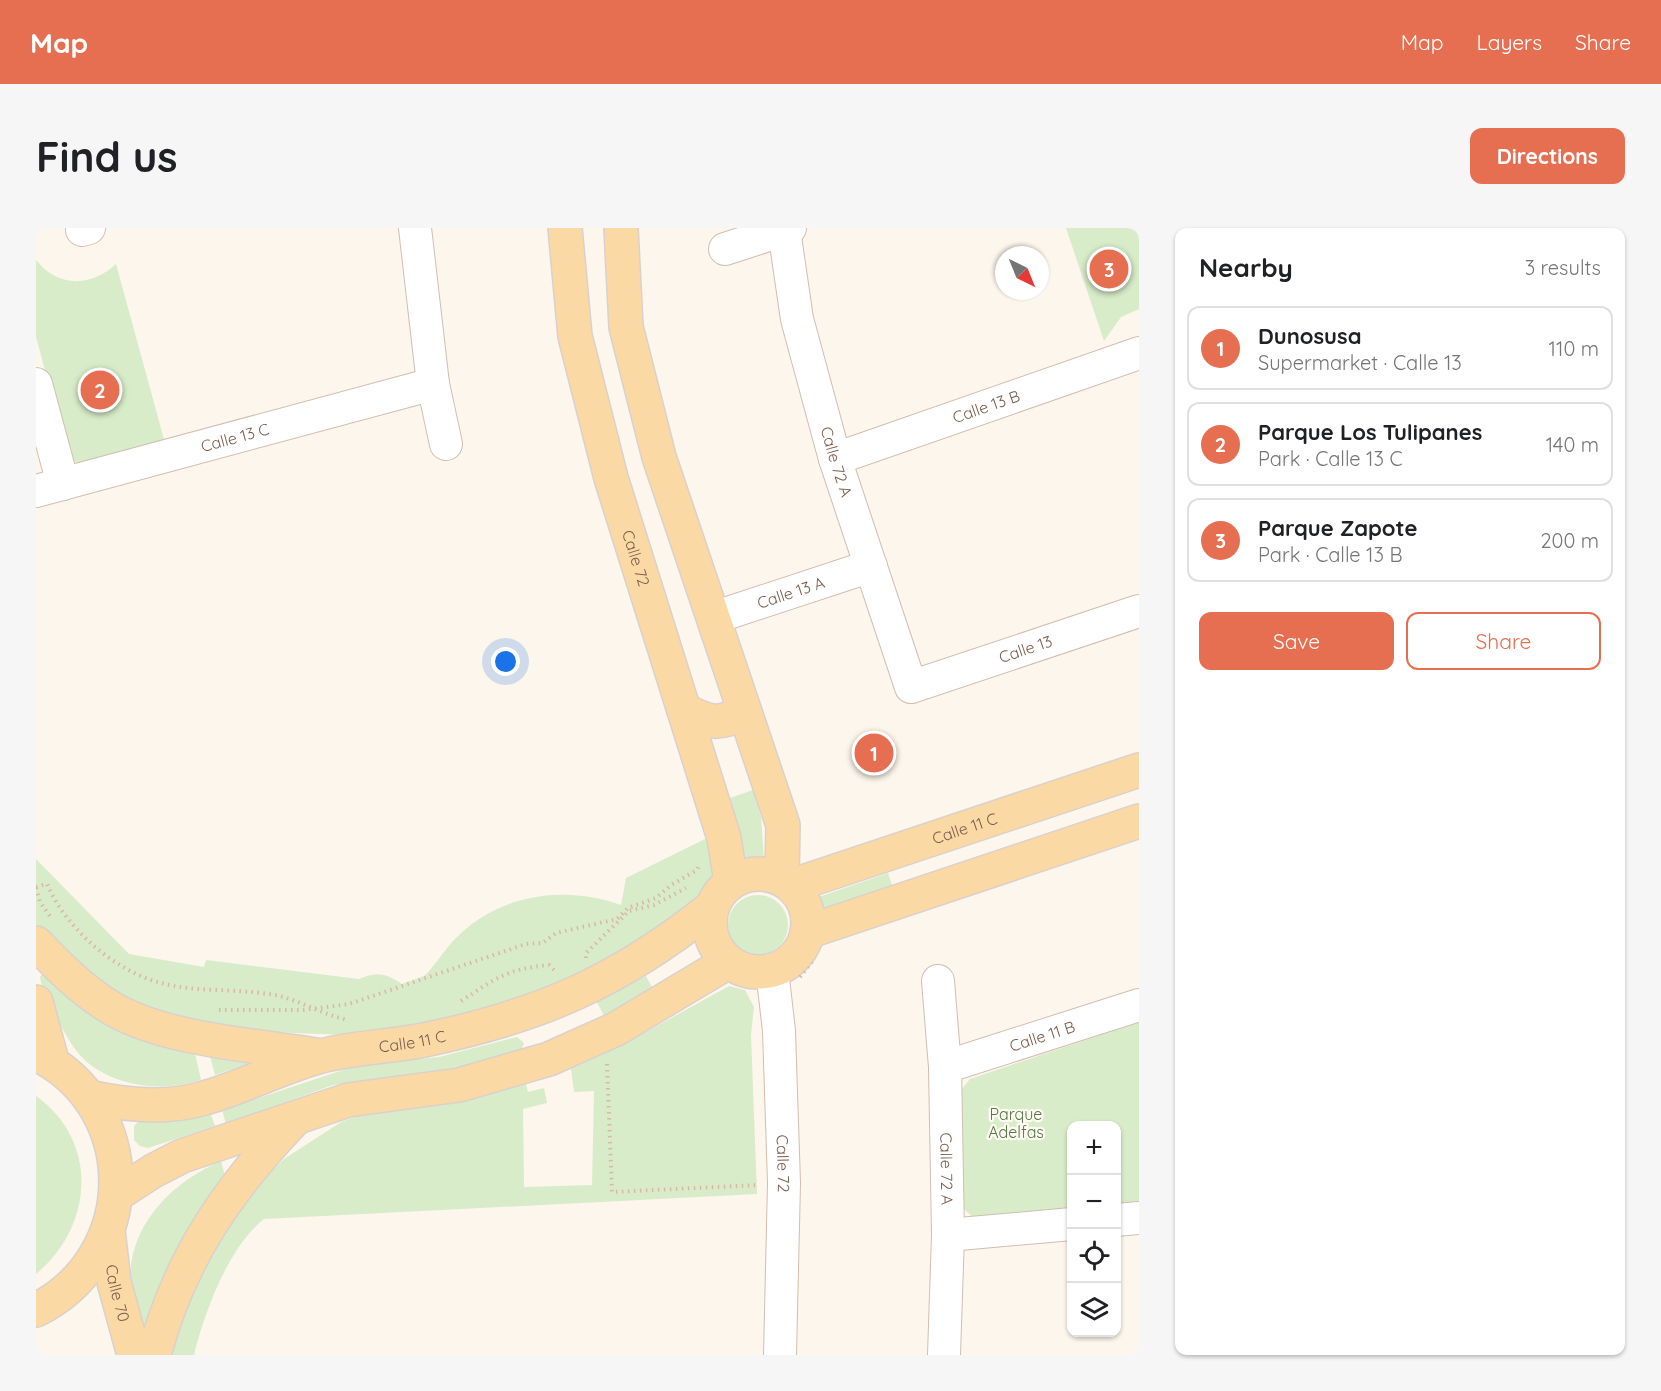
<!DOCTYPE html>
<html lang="en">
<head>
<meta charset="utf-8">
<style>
  :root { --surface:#fff; --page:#f6f6f6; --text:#202124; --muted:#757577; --line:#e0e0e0; --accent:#e76f51 }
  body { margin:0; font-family:Quicksand,sans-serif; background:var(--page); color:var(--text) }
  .controls { position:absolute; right:18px; bottom:18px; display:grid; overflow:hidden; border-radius:12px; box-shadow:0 2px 4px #0004 }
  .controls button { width:54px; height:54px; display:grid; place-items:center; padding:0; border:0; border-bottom:2px solid var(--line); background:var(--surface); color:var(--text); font:30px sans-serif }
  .compass { position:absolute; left:959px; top:18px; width:54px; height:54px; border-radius:50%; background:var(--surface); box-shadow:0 2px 4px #0004; rotate:137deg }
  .you { position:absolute; left:470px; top:434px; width:21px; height:21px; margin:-15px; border:4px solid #fff; border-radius:50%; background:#1a73e8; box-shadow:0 0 0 9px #1a73e833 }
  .badge { display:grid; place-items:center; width:39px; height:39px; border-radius:50%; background:var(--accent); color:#fff; font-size:20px; font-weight:700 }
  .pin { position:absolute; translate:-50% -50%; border:3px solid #fff; box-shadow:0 2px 6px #0006 }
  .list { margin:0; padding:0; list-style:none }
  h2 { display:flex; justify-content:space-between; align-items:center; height:78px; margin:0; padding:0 24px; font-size:26px }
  h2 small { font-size:20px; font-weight:400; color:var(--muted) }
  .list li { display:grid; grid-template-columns:39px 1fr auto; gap:18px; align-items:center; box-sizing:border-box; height:84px; margin:0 12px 12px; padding:0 12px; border:2px solid var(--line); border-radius:12px }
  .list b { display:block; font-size:22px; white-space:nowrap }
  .list p { margin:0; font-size:20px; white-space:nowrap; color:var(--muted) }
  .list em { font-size:20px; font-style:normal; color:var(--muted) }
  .actions { display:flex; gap:12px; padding:18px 24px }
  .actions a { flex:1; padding:14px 0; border:2px solid var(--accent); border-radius:12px; text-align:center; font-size:21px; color:var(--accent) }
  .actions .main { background:var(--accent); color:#fff }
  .icon { flex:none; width:33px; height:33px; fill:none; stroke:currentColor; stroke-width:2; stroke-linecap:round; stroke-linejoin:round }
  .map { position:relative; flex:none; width:1103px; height:1127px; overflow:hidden; border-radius:12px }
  header { display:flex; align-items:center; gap:36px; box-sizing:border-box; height:84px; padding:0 30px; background:var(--accent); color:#fff }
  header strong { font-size:28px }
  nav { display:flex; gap:33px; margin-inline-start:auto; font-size:21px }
  .intro { display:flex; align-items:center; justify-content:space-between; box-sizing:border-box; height:144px; padding:0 36px }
  h1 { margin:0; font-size:42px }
  .button { padding:15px 27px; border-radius:12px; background:var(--accent); color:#fff; font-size:21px; font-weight:700 }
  main { display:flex; gap:36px; padding:0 36px }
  aside { flex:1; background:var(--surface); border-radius:12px; box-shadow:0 2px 4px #0004 }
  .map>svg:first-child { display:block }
  .green { fill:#d8ecc9 }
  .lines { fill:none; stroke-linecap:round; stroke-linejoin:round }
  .minor-casing { stroke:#d1beb0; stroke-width:34 }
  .major-casing { stroke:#dad1cd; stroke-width:36 }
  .path { stroke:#d9b8a5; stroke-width:4; stroke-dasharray:1.5 4.5; stroke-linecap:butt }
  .minor { stroke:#fff; stroke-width:32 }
  .major { stroke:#fbd9a5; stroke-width:33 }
  .labels { text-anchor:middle; stroke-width:4.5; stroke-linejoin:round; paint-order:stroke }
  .street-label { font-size:16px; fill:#7a5c4d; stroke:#fffaf3 }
  .park-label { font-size:16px; fill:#537a41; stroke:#fffaf3 }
</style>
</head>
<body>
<header>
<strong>Map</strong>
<nav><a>Map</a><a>Layers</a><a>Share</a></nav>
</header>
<div class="intro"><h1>Find us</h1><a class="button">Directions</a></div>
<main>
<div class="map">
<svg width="1103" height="1127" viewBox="0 0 1103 1127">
  <rect width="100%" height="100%" fill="#fdf6ec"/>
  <!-- green -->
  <g class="green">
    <path d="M1030,0H1103V81L1085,89L1068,113Z"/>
    <path d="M0,32C22,60 55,59 80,36L129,215L47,238L33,230L0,109Z"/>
    <path d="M717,562L725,589L728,631L705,635L691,571Z"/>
    <path d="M671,610L679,640L674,657L646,684L554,743L477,775L380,798L310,807L232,804L192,799L120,784L74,764L16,716L0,696V631L93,726L168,739L170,732L323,751C341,743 350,745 366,756C373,753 381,751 388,748C395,743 412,717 421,709C464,666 529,657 585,677L590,650Z"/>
    <path d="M852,645L856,657L784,682L780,670Z"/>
    <circle cx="722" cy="697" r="30"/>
    <path d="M7,745L45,779L158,821L165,852C133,863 91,860 62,842C44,832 33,813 24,796C15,781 7,767 4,749Z"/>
    <path d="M610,748L618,763L568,788L561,774Z"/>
    <path d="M693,758L709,762L718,779L715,807L721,966L228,991C193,1018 168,1085 158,1127H132L160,1044L216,962L248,931L305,894L331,884L425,874L490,856L492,864L508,860L511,875L487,881L488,959L556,957L558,863L538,864L535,841L579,821Z"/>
    <path d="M1103,794V977L1081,979L1080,898H1036L1035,983L939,991L927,980L925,862L934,851Z"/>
    <path d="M481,809L488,815L485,823L437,837L297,857L190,896L186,882L322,837L403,829Z"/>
    <path d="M173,824L218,834L179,847Z"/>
    <path d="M0,868C64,914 57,999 0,1046Z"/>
    <path d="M174,884L179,898L112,920L104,918L98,912V898L104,892Z"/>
    <path d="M185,933L190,952C151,1002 125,1044 109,1106C104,1092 96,1076 95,1062C88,1001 134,955 185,933Z"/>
  </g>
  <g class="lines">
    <defs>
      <g id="minor">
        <path d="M379,0L397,156L410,216"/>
        <path d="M46,2L53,0"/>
        <path id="s1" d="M748,2L761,91L799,231L875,459L1103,383"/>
        <path d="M689,21L754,0"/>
        <path d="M0,156L27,256"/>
        <path id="s2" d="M799,231L1103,125"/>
        <path id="s3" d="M0,263L397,156"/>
        <path id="s4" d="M677,390L835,338"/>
        <path id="s5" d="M736,742L743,803L748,955L744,1127"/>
        <path id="s6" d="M902,753L909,839L912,1007L908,1127"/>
        <path id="s7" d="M909,839L1103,777"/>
        <path d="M1080,992L1103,990"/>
        <path d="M912,1007L1036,996"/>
      </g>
      <g id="major">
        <path id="s8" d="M529,0L539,108L575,250L688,610L695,654"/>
        <path d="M585,0L590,99L623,229L747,597L746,651"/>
        <path d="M648,482C675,496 682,497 709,484"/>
        <circle cx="723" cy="695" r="49"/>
        <path id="s9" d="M755,658L1103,542"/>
        <path d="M771,704L1103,593"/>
        <path d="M0,715C24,740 48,764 77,781C131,812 219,817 280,827"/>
        <path d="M0,774L16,833"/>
        <path d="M0,826C107,878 106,1029 0,1082"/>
        <path id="s10" d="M53,869C89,877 129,881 165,871C206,860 244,839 285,828C319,819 354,819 388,812C504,788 584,753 676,679"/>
        <path d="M80,967L117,943L146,928L312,872L423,857L513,831L580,801L692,734"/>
        <path id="s11" d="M72,1002L78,1054L98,1127"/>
        <path d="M118,1127C143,1032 191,962 258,892"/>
      </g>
    </defs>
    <!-- minor casing -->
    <use href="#minor" class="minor-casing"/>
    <!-- major casing -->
    <use href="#major" class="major-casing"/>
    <!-- path -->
    <g class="path">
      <path d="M0,659L11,656C29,699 78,743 125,755C162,765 201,760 239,767C264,772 287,787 312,792"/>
      <path d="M0,660L4,674L16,691"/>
      <path d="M550,730V725L593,683L618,677L650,660"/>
      <path d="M764,749L778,731"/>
      <path d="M425,773C459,751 470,741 513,737L519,743"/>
      <path d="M183,782H267L313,776L490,716L507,715L520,705L581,691L592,680L620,670L635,657L661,642L663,637"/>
      <path d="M571,836L576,964L722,957"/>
    </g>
    <!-- minor -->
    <use href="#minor" class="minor"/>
    <!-- major -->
    <use href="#major" class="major"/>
  </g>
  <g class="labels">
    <!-- street labels -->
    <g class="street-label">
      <text dy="6" stroke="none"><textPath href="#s2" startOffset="160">Calle 13 B</textPath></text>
      <text dy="6" stroke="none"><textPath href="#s3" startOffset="206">Calle 13 C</textPath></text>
      <text dy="6" stroke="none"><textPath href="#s1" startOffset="238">Calle 72 A</textPath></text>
      <text dy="6" stroke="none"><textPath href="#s8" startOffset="339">Calle 72</textPath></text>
      <text dy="6" stroke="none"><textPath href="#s4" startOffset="82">Calle 13 A</textPath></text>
      <text dy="6" stroke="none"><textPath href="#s1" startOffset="596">Calle 13</textPath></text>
      <text dy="6" stroke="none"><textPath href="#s9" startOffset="183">Calle 11 C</textPath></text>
      <text dy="6" stroke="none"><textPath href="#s7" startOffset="102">Calle 11 B</textPath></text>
      <text dy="6" stroke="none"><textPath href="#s10" startOffset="333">Calle 11 C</textPath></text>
      <text dy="6" stroke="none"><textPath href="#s5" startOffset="194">Calle 72</textPath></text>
      <text dy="6" stroke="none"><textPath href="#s6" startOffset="188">Calle 72 A</textPath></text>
      <text dy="6" stroke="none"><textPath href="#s11" startOffset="64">Calle 70</textPath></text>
    </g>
    <!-- park labels -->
    <g class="park-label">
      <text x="980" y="892">Parque<tspan x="980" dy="18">Adelfas</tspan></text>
    </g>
  </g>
</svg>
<div class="controls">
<button>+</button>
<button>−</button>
<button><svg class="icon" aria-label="locate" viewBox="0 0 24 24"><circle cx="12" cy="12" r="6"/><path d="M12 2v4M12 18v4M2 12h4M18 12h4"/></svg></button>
<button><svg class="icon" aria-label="layers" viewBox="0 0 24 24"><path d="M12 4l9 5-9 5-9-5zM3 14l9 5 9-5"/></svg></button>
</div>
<svg class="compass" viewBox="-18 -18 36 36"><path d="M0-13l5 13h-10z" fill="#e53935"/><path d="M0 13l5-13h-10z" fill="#757577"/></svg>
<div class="you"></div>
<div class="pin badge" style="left:838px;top:525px">1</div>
<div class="pin badge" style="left:64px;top:162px">2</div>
<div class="pin badge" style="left:1073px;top:41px">3</div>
</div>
<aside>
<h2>Nearby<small>3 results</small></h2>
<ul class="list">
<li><span class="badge">1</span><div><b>Dunosusa</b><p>Supermarket · Calle 13</p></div><em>110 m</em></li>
<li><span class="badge">2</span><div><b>Parque Los Tulipanes</b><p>Park · Calle 13 C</p></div><em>140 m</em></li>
<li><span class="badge">3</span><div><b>Parque Zapote</b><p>Park · Calle 13 B</p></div><em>200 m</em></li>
</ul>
<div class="actions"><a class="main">Save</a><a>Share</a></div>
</aside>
</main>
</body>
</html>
